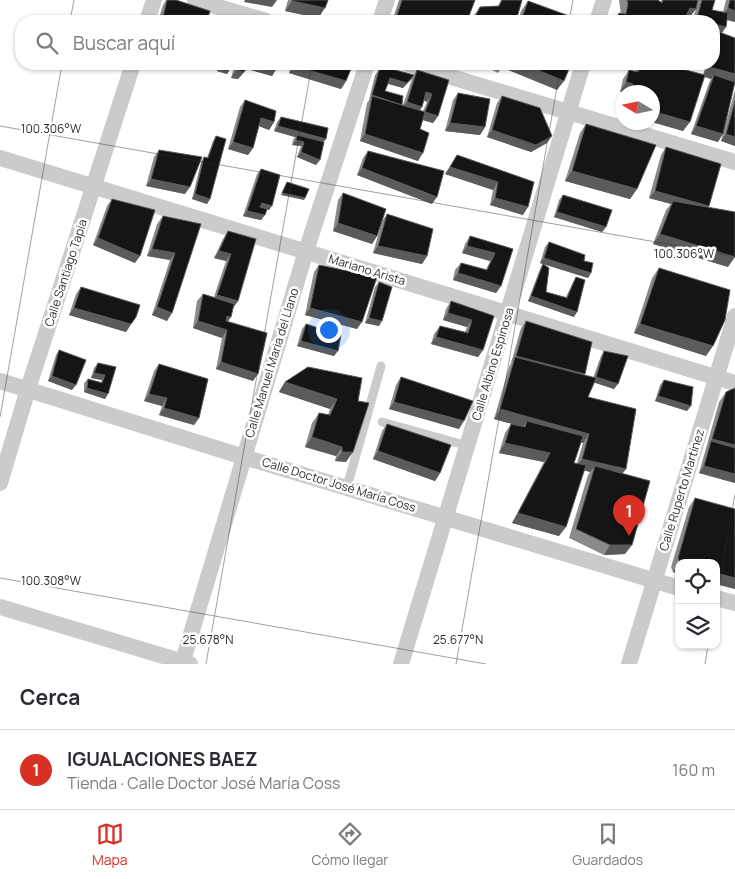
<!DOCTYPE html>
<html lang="es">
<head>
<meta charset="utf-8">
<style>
  :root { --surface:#fff; --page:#f2f2f3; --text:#2b2b33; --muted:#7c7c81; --line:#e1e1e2; --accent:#d93025 }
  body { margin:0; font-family:Manrope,sans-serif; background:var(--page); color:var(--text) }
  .controls { position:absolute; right:15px; bottom:15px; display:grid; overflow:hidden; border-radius:10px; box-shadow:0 1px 4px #0004 }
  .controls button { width:45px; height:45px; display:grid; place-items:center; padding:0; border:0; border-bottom:1px solid var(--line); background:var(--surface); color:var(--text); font:25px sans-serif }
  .compass { position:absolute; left:615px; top:85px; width:45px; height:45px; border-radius:50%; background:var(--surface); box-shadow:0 1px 4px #0004; rotate:280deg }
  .you { position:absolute; left:328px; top:329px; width:18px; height:18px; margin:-12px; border:4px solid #fff; border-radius:50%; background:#1a73e8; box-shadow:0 0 0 8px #1a73e833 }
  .badge { display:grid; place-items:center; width:32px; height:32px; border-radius:50%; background:var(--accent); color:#fff; font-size:16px; font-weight:700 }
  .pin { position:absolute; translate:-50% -41px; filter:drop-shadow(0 1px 2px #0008) }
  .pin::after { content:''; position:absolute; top:26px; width:18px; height:15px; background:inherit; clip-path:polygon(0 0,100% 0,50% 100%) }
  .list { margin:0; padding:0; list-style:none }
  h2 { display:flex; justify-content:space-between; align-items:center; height:65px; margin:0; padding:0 20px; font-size:21px }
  h2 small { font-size:16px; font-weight:400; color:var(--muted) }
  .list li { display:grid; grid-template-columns:32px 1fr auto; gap:15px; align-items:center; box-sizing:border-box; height:80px; padding:0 20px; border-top:1px solid var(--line) }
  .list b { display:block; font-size:19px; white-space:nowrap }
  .list p { margin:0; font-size:16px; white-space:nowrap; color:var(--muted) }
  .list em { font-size:16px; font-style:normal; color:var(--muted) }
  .icon { flex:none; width:28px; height:28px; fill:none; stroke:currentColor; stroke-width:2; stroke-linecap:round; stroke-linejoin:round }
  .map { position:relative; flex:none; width:735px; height:664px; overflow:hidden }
  .search { position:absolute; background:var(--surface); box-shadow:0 1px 4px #0004; left:15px; right:15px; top:15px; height:55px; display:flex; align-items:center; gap:12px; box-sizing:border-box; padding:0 18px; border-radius:20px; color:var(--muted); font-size:19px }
  .sheet { height:145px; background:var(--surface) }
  nav { display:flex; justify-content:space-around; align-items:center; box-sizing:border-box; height:70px; border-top:1px solid var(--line); background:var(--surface); font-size:14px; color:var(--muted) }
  nav a { display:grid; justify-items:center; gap:2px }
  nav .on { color:var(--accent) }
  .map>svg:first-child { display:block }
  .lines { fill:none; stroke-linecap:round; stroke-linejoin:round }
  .lane { stroke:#cbcbcb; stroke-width:9 }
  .street { stroke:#cbcbcb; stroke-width:16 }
  .wall { fill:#8a8a8a; fill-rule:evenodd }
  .shaded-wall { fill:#5b5b5b }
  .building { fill:#151515; stroke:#5b5b5b }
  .ticks { fill:none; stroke:#2e2e2e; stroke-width:1; stroke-opacity:0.45 }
  .labels { text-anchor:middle; stroke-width:5; stroke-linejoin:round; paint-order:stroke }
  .street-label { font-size:12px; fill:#2e2e2e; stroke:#fff }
  .ticks-label { font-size:12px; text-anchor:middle; fill:#2e2e2e; stroke:#fff; stroke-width:5; stroke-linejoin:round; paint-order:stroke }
</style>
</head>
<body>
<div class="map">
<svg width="735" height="664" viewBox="0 0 735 664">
  <rect width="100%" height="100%" fill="#fff"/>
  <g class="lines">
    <!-- lane -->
    <g class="lane">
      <path d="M382,422L468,446"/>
      <path d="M347,487L381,366"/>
    </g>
    <!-- street -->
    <g class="street">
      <path d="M195,0L266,21"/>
      <path d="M147,21L154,0"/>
      <path d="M380,21L387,0"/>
      <path d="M597,21L604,0"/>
      <path d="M408,64L735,162"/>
      <path d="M0,158L735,383"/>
      <path d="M0,381L244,457L679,588"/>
      <path d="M0,483L28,389L133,64"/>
      <path d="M716,598L735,603"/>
      <path d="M0,607L190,664"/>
      <path d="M182,664L306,251L367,64"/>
      <path d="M401,664L583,64"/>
      <path d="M629,664L735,316"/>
    </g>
  </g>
  <!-- wall -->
  <g class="wall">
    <path d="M166,0H176L207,21H158L163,5Z"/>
    <path d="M288,0H328L318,18L285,11Z"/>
    <path d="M399,0H475L467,21H392Z"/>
    <path d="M501,0H522L516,21H471L475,14L480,7L498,6Z"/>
    <path d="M619,0H658L660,2L662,0H715L712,10L723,12L726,0H735V22L727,20L726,27L722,33L718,142L691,134L709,83L711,79L705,77L683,131L652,122V92H620L623,79L629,70L635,71L637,66L628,64H684L682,69L703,75L705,67L695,64H714V21H692L696,9L689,18L684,17L683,21H613L619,13L621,14L619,1Z"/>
    <path d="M528,1L583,21H518L521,11Z"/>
    <path d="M218,64H233L227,74L217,71Z"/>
    <path d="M235,64H279L272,76L247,69L238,79L231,78Z"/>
    <path d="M291,64H353L346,81L341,89L289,73Z"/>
    <path d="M480,64H504L503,66L498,73Z"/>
    <path d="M379,70L414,75L417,70L449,80L438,116L433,123L422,120L420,129L418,161L360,141L367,103L369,100L375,75ZM412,79L403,105L385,91L388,84L403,88ZM424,100L427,102L423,111L420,110L422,107Z"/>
    <path d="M735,90V146L721,141Z"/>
    <path d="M458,93L485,127L480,135L445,131L453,100Z"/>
    <path d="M502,96L547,143L531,152L487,137L497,103Z"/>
    <path d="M245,100L274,122L269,130L259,126L253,148L248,155L228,149L240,107Z"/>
    <path d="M281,117L324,142L316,165L297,157L301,146L292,145L293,140L295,137L274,131L277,122Z"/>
    <path d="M586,124L637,189L630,199L565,181L580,133Z"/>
    <path d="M216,136L210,199L207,204L192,199L201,162L204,157L207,158L213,141Z"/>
    <path d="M666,147L709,206L708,207L728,267L653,244L666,210L671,204L649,198L661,155Z"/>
    <path d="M159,150L185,194L146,186L154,157Z"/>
    <path d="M368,151L432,204L357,175L363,158Z"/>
    <path d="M457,155L534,182L523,215L490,205L493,190L445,174Z"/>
    <path d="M261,169L269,210H267L261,220L243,216L257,174Z"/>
    <path d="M343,193L377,236L372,244L333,231L338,200Z"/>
    <path d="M563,195L606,227L602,232L554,217L559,200Z"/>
    <path d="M112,199L135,263L93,245L107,206Z"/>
    <path d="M387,214L427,256L422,264L373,253L382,221Z"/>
    <path d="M163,216L201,224L167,321L152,315L170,260L147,256L157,224Z"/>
    <path d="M228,231L238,301L233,308L228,322L253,381L216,369L222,338L193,328L197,301L203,294L214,297L226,261L214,258L223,239Z"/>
    <path d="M470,236L513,249L501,286L496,293L453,280L455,270L461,263L486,270L490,261L462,253L465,244Z"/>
    <path d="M549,242L584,261L588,278L543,264L546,292L566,297L573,282L576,277L574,317L528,301L540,269L543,264L540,263L545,247Z"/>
    <path d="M319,265L357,329L305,315L314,272Z"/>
    <path d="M659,268L706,356L634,333L652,278Z"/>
    <path d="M379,282V326L365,323L375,287Z"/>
    <path d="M81,287L136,317L126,332L69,315L76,294Z"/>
    <path d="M451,301L494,316L483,350L478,357L431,344L434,334L440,326L465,332L467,327L443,320L446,309Z"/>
    <path d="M526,321L584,375L593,378L601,356L604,351L614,389L595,382L588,397L626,469L622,473L625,554L604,555L569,538L588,475L590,472L584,470L559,536L512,523L544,462L499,453L505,433L511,424L523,427L494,419L509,367L511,363L521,328ZM581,443H583L577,463H574Z"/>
    <path d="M306,324L334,356L297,346L302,329Z"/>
    <path d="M59,350L72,390L48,381L56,355Z"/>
    <path d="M98,363L116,367L105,399L84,392V383L88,379L101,382L102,380L91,378L94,368Z"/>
    <path d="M159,364L199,418L194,425L159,415L162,406L144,401L154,371Z"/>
    <path d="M401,377L459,429L389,409L396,385Z"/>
    <path d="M362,378L346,462L335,461L336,456L305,447L312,423L319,413L328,415L330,409L279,392L285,382Z"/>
    <path d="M664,380L687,411L655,401L660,385Z"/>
    <path d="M735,388V483L699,473L719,402L726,392Z"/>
    <path d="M387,424L440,473L435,481L373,459L382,431Z"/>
    <path d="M695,498L735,589L716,584V563H679V574L673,572L671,567L689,507Z"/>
  </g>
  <!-- shaded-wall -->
  <g class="shaded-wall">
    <path d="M245,0H277L272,7L244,2Z"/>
    <path d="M292,1L325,8L318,18L285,11Z"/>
    <path d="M690,8L696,9L689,18L684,17Z"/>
    <path d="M728,8L735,11V22L721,18Z"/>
    <path d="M714,24L726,27L719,37L714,35Z"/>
    <path d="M171,64H193L188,70Z"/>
    <path d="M221,64L232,66L227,74L217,71Z"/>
    <path d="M250,64H260L277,68L272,76L247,69L238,79L231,78L236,70Z"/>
    <path d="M506,64H523L564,81L557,90L503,68Z"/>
    <path d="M628,64H639L637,66Z"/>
    <path d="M695,64H708L705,67Z"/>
    <path d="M294,66L346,81L341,89L289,73Z"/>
    <path d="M709,67L735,74V85L714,75L711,79L702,76Z"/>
    <path d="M414,75L403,88L386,83L390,78Z"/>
    <path d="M626,82L633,84L627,92H620Z"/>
    <path d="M426,92L432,94L427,102L421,99Z"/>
    <path d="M407,102L422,107L417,114L401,109Z"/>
    <path d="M652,111L690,122L683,131L652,122Z"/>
    <path d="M425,112L438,116L433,123L420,119Z"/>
    <path d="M261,118L274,122L269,130L256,125Z"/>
    <path d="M450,123L485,127L480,135L445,131Z"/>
    <path d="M278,126L326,139L322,144L297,135L295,137L274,131Z"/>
    <path d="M696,126L723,134L718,142L691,134Z"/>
    <path d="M492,130L552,136L547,143L531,152L487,137Z"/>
    <path d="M365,134L423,153L418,161L360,141Z"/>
    <path d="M726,134L735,137V146L721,141Z"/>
    <path d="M296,140L304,142L301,146L292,145Z"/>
    <path d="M233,142L253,148L248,155L228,149Z"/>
    <path d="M301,152L320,160L316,165L297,157Z"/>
    <path d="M450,167L498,182L493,190L445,174Z"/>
    <path d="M362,168L437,197L432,204L357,175Z"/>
    <path d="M572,171L637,189L630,199L565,181Z"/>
    <path d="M151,179L190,187L185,194L146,186Z"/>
    <path d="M655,191L709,206L704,214L673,201L671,204L649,198Z"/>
    <path d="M282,193L305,198L304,200L281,195Z"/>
    <path d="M195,194L210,199L207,204L192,199Z"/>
    <path d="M495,198L528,207L523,215L490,205Z"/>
    <path d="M262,203L272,206L269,210L258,208Z"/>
    <path d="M247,211L265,215L261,220L243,216Z"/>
    <path d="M557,212L606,227L602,232L554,217Z"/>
    <path d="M338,223L377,236L372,244L333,231Z"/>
    <path d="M660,234L735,257L728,267L653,244Z"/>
    <path d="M98,238L140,256L135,263L93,245Z"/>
    <path d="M378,246L427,256L422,264L373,253Z"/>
    <path d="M467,246L495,253L490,261L462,253Z"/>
    <path d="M152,249L175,253L170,260L147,256Z"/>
    <path d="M219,251L231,254L226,261L214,258Z"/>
    <path d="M544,258L591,273L588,278L540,263Z"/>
    <path d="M458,273L501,286L496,293L453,280Z"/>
    <path d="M217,295L238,301L233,308L212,302Z"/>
    <path d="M531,296L577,312L574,317L528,301Z"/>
    <path d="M157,307L172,313L167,321L152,315Z"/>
    <path d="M74,308L131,324L126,332L69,315Z"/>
    <path d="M310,308L362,322L357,329L305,315Z"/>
    <path d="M448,313L472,320L467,327L443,320Z"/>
    <path d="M227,316L231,317L226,324Z"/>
    <path d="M369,318L382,321L379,326L365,323Z"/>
    <path d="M198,321L227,330L222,338L193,328Z"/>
    <path d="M640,324L713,346L706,356L634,333Z"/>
    <path d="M436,337L483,350L478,357L431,344Z"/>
    <path d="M301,341L338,351L334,356L297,346Z"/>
    <path d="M516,356L585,374L580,381L515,357L511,363Z"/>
    <path d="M221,362L258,374L253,381L216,369Z"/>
    <path d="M94,373L105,375L102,380L91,378Z"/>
    <path d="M52,376L76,385L72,390L48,381Z"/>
    <path d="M596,377L618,384L614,389L592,382Z"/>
    <path d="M285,382L337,399L330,409L279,392Z"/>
    <path d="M87,388L108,394L105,399L84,392Z"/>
    <path d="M149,394L167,398L162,406L144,401Z"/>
    <path d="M658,396L691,406L687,411L655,401Z"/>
    <path d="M394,402L464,421L459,429L389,409Z"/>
    <path d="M164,408L199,418L194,425L159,415Z"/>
    <path d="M500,409L589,434L583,443L525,427L527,421L523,427L494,419Z"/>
    <path d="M312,437L342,447L336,456L305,447Z"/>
    <path d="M712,439L735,445V457L711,441Z"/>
    <path d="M505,443L550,453L544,462L499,453Z"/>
    <path d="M378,451L440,473L435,481L373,459Z"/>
    <path d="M342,452H353L346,462L335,461Z"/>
    <path d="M582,459L626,469L619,478L595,466L590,472L575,468Z"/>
    <path d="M704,466L735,474V483L699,473Z"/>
    <path d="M518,513L566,527L559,536L512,523Z"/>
    <path d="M610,545H632L625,554L604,555Z"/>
    <path d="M679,564V574L673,572Z"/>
    <path d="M716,573L735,578V589L716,584Z"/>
  </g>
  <!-- building -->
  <g class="building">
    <path d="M167,0H176L210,11L207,21H162Z"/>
    <path d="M292,0H328L325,8L292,1Z"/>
    <path d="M402,0H475L467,21H395Z"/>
    <path d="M502,0H522L516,21H473L480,7L499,6Z"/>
    <path d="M627,0H658L662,3L663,0H698L696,9L690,8L683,21H617L619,13L626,14L628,3Z"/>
    <path d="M702,0H715L712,10L728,13L726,27L714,24V21H696Z"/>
    <path d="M730,0H735V11L728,8Z"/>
    <path d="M528,1L583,21H521Z"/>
    <path d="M234,17L248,21H233Z"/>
    <path d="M714,30L735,38V74L709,67L710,64H714Z"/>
    <path d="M223,64H233L232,66Z"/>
    <path d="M238,64H250L243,72L236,70Z"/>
    <path d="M260,64H279L277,68Z"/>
    <path d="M295,64H353L346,81L294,66Z"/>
    <path d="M523,64H571L564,81Z"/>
    <path d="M641,64H684L682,69L705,75L690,122L652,111V92H631L633,84L626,82L629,70L638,72Z"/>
    <path d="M388,68L414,75L407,83L390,78L385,91L403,96L402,105L372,95L379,70Z"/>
    <path d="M417,70L449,80L438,116L425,112L432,94L426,92L422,107L407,102Z"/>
    <path d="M714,75L735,82L723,134L696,126Z"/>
    <path d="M458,93L490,99L485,127L450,123Z"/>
    <path d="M372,96L425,112L420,129L429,133L423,153L365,134Z"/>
    <path d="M502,96L540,108L552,136L536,145L492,130Z"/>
    <path d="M245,100L276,111L274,122L261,118L253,148L233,142Z"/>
    <path d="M735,101V137L726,134Z"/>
    <path d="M281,117L328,128L326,139L278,126Z"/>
    <path d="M586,124L656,145L637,189L572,171Z"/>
    <path d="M297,135L324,142L320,160L301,152L304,142L296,140Z"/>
    <path d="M216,136L226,139L210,199L195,194L204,157L208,158Z"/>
    <path d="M666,147L721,164L709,206L655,191Z"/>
    <path d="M159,150L202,157L190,187L151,179Z"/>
    <path d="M368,151L444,171L437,197L362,168Z"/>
    <path d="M457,155L534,182L528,207L495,198L498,182L450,167Z"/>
    <path d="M261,169L280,175L272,206L262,203L260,207L267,209L265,215L247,211Z"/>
    <path d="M287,182L309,189L305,198L282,193Z"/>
    <path d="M343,193L386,209L377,236L338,223Z"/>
    <path d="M563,195L612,210L606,227L557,212Z"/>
    <path d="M112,199L155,210L140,256L98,238Z"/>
    <path d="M673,201L735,212V257L660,234Z"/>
    <path d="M387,214L433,229L427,256L378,246Z"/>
    <path d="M163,216L201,224L172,313L157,307L175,253L152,249Z"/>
    <path d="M228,231L256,239L238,301L217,295L231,254L219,251Z"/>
    <path d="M470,236L513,249L501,286L458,273L461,263L487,270L495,253L467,246Z"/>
    <path d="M549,242L585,255L584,261L593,263L591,273L544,258Z"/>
    <path d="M543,264L549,268L546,292L567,298L576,277L585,280L577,312L531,296Z"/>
    <path d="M319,265L377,277L362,322L310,308Z"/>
    <path d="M659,268L730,290L725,320L713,346L640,324Z"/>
    <path d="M379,282L392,287L382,321L369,318Z"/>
    <path d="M81,287L140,305L136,317L131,324L74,308Z"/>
    <path d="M203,294L234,304L231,317L227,316L226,321L267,333L258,374L221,362L227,330L198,321Z"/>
    <path d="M451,301L494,316L483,350L436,337L440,326L468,333L472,320L448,313Z"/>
    <path d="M526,321L592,342L585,374L516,356Z"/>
    <path d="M306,324L341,335L338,351L301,341Z"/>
    <path d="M59,350L86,360L76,385L52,376Z"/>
    <path d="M604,351L628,356L618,384L596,377Z"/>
    <path d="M515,357L596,378L588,397L636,409L626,469L582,459L589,434L500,409Z"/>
    <path d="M98,363L116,367L108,394L87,388L88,379L102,383L105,375L94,373Z"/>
    <path d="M159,364L208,379L199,418L164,408L167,398L149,394Z"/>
    <path d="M308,367L362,378L358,401L369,403L353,452H342V447L312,437L319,413L330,415L337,399L285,382Z"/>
    <path d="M401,377L473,401L464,421L394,402Z"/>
    <path d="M664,380L693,387L691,406L658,396Z"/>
    <path d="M735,388V445L712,439L726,392Z"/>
    <path d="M527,421L583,436L574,463L586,465L566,527L518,513L550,453L505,443L511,424L525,427Z"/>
    <path d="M387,424L451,445L440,473L378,451Z"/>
    <path d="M711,441L735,448V474L704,466Z"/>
    <path d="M595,466L650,481L632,545H610L576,529Z"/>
    <path d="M695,498L735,509V578L716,573V563H680L678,558Z"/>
  </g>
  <!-- ticks -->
  <path class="ticks" d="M70,21L74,0M319,21L323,0M569,21L573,0M0,126L735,256M0,417L62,64M0,578L486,664M716,601L735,494M206,664L312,64M456,664L561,64M705,664L708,645"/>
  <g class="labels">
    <!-- street labels -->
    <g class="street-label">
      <text transform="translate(367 270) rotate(17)" y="4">Mariano Arista</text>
      <text transform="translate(66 273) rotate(-72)" y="4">Calle Santiago Tapia</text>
      <text transform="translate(272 363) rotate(-73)" y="4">Calle Manuel Maria del Llano</text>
      <text transform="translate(493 364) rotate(-73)" y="4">Calle Albino Espinosa</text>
      <text transform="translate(339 485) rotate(17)" y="4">Calle Doctor José María Coss</text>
      <text transform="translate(682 490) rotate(-73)" y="4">Calle Ruperto Martínez</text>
    </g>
  </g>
  <g class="ticks-label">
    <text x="51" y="133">100.306°W</text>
    <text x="684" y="258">100.306°W</text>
    <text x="51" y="585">100.308°W</text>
    <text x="208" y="644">25.678°N</text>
    <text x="458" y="644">25.677°N</text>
  </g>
</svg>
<div class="controls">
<button><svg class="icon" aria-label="locate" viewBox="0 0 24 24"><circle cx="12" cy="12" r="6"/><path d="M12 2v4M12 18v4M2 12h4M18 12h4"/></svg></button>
<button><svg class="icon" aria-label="layers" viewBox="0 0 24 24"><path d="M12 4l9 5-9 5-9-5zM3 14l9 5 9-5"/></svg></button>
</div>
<svg class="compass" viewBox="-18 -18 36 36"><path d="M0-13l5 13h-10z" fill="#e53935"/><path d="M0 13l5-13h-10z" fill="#7c7c81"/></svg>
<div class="you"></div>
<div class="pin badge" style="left:629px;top:536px">1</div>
<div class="search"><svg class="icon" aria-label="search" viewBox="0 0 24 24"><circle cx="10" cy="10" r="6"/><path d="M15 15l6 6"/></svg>Buscar aquí</div>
</div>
<section class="sheet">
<h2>Cerca<small></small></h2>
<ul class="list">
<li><span class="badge">1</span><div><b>IGUALACIONES BAEZ</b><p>Tienda · Calle Doctor José María Coss</p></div><em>160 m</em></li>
</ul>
</section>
<nav>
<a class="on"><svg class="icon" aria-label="map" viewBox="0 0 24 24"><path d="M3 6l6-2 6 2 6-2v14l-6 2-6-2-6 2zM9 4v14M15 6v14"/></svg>Mapa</a>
<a><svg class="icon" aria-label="directions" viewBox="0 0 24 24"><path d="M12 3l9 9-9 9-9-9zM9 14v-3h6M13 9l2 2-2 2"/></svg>Cómo llegar</a>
<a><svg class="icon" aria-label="saved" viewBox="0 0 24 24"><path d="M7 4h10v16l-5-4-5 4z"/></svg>Guardados</a>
</nav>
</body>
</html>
